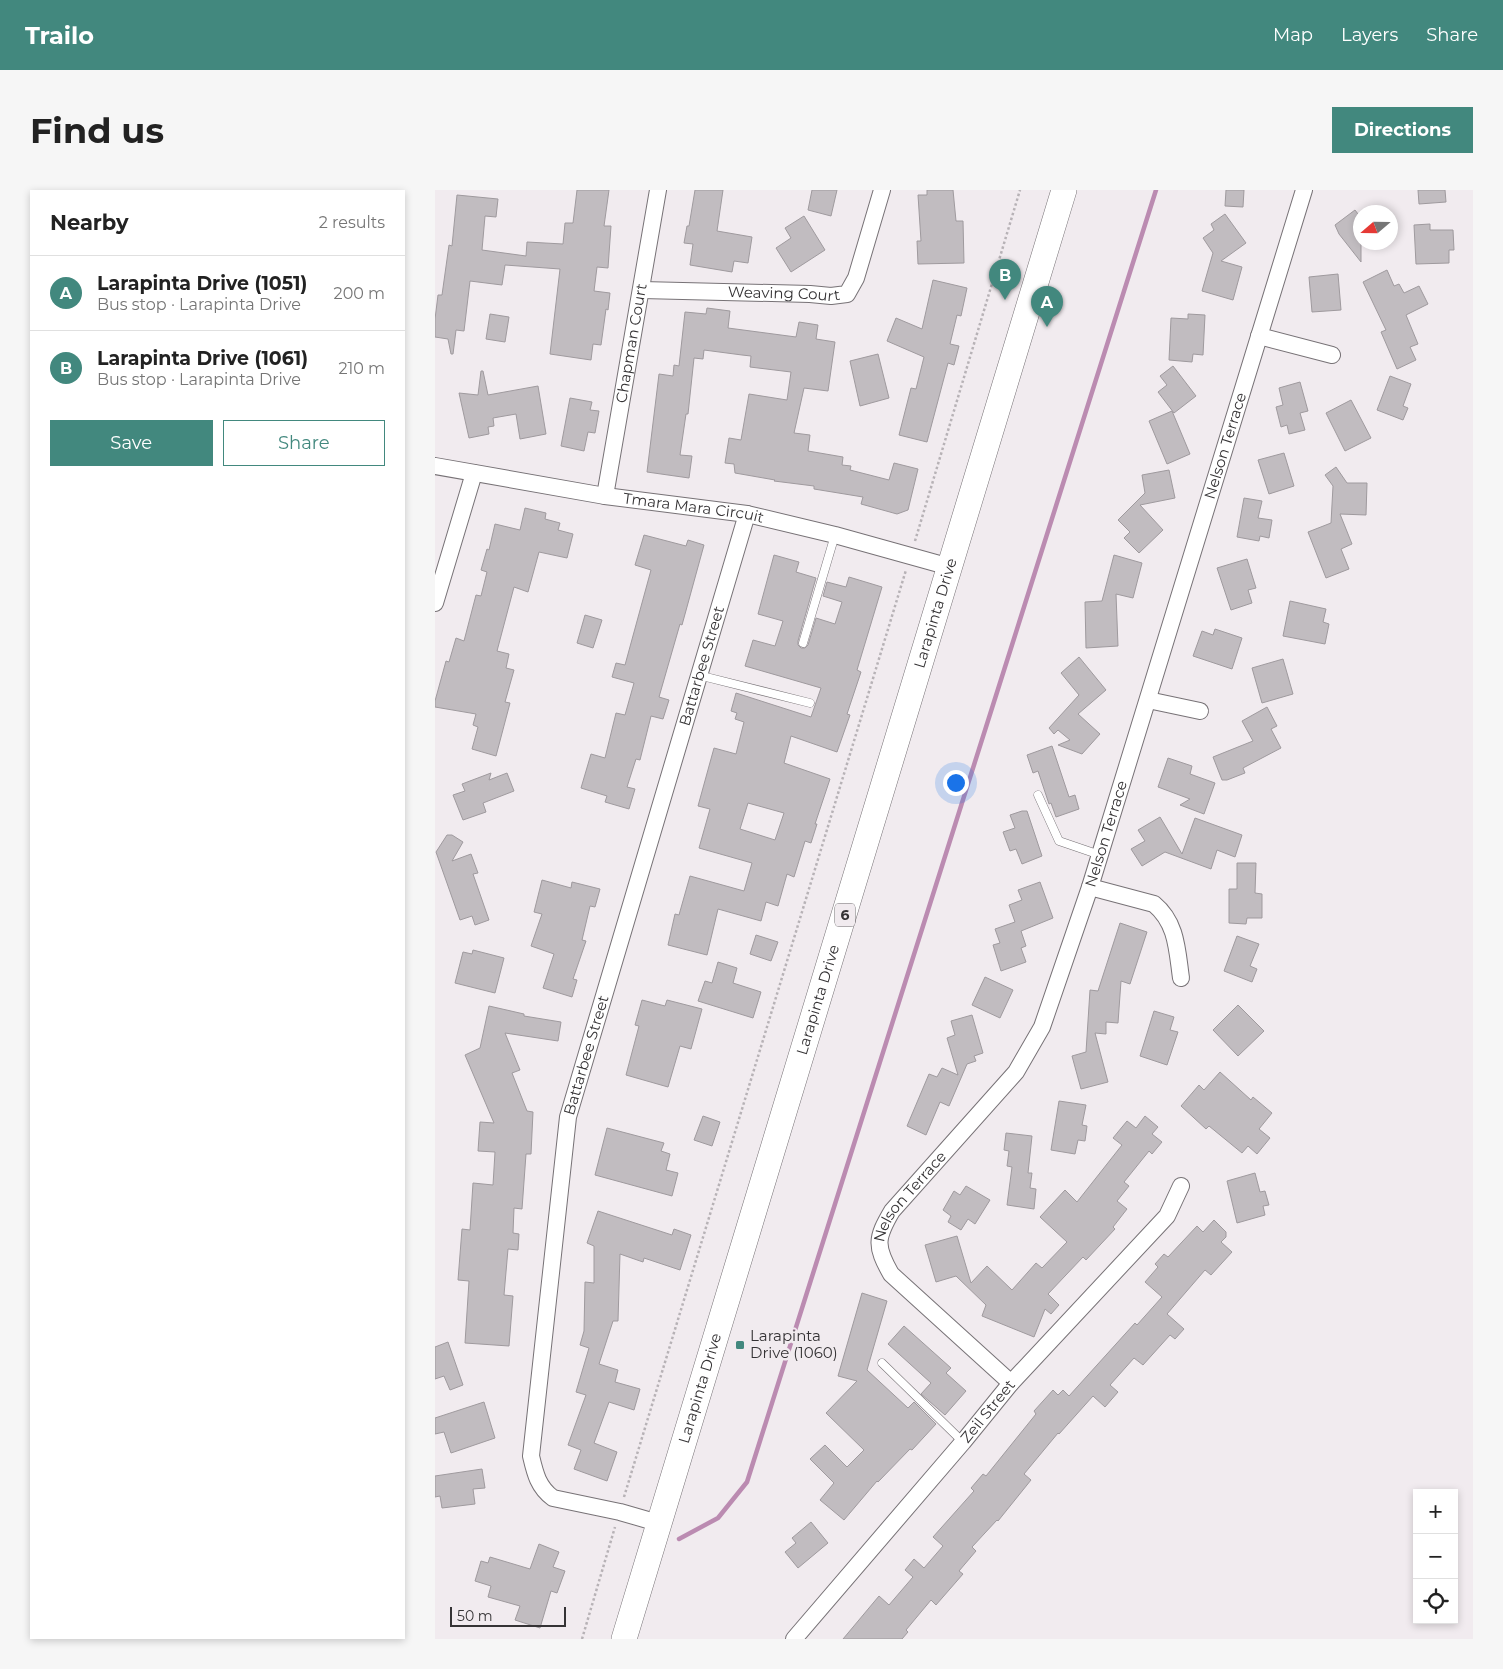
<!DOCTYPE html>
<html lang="en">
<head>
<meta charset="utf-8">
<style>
  :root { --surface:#fff; --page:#f6f6f6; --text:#222; --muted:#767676; --line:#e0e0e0; --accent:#42887e }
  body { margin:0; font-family:Montserrat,sans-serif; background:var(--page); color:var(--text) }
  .controls { position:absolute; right:15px; bottom:15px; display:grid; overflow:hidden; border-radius:0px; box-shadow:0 2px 8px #0003 }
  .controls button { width:45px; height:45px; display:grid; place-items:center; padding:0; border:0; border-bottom:1px solid var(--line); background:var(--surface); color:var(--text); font:25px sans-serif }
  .compass { position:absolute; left:918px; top:15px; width:45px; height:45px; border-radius:50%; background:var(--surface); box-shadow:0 2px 8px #0003; rotate:250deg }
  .scale { position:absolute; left:15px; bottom:12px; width:116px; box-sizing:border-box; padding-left:5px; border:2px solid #353335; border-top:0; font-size:14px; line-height:18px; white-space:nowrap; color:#353335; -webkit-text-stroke:4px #f1ebef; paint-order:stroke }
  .you { position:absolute; left:520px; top:592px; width:18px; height:18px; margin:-12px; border:4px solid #fff; border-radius:50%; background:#1a73e8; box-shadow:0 0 0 8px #1a73e833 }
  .badge { display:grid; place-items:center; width:32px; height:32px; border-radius:50%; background:var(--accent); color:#fff; font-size:16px; font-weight:700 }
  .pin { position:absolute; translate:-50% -41px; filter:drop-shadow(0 1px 2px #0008) }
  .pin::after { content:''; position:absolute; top:26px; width:18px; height:15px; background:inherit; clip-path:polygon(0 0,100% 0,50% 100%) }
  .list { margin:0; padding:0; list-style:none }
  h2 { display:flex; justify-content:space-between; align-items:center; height:65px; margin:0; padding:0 20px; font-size:21px }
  h2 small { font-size:16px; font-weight:400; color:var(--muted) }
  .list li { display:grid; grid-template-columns:32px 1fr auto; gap:15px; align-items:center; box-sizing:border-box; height:75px; padding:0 20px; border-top:1px solid var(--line) }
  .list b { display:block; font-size:19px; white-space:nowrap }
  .list p { margin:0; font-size:16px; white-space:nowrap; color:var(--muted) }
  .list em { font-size:16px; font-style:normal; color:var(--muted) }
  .actions { display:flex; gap:10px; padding:15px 20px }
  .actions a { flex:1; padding:11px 0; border:1px solid var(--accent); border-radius:0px; text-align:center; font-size:18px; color:var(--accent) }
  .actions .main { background:var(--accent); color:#fff }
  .icon { flex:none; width:28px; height:28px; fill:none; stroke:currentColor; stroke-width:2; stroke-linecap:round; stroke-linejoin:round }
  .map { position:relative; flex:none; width:1038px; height:1449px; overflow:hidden; border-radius:0px }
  header { display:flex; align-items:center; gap:30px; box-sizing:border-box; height:70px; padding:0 25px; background:var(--accent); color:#fff }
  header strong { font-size:24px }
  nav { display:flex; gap:28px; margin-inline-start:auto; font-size:18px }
  .intro { display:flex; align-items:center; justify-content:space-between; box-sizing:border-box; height:120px; padding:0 30px }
  h1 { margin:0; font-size:35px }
  .button { padding:12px 22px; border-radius:0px; background:var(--accent); color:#fff; font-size:18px; font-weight:700 }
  main { display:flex; gap:30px; padding:0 30px }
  aside { flex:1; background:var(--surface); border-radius:0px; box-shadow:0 2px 8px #0003 }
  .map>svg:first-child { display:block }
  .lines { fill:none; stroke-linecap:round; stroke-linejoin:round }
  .stream { stroke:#bb8bb1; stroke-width:4.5 }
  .building { fill:#c1bcc0; stroke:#9f9a9e; fill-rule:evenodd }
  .lane-casing { stroke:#777276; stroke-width:9 }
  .street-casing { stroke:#777276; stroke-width:18 }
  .primary-casing { stroke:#777276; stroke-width:26 }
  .path { stroke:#b7b2b6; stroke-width:2.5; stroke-dasharray:2.5 2.5; stroke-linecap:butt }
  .lane { stroke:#fff; stroke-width:8 }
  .street { stroke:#fff; stroke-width:16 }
  .primary { stroke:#fff; stroke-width:25 }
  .poi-dot { fill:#42887e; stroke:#f1ebef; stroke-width:2 }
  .labels { text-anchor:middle; stroke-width:5; stroke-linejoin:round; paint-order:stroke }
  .shield { fill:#f1ebef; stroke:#6d6a6d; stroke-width:1 }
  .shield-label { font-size:14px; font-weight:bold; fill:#353335 }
  .street-label { font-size:15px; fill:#353335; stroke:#f1ebef }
  .poi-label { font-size:15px; fill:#353335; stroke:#f1ebef; text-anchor:start }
</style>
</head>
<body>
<header>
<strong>Trailo</strong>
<nav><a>Map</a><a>Layers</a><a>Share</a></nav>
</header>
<div class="intro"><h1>Find us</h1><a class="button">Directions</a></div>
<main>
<aside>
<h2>Nearby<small>2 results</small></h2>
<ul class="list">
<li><span class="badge">A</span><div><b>Larapinta Drive (1051)</b><p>Bus stop · Larapinta Drive</p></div><em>200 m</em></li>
<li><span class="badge">B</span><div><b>Larapinta Drive (1061)</b><p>Bus stop · Larapinta Drive</p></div><em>210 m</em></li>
</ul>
<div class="actions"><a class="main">Save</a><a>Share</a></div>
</aside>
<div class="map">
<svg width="1038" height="1449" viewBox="0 0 1038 1449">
  <rect width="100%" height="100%" fill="#f1ebef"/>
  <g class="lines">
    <!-- stream -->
    <path class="stream" d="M244,1349L283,1328L312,1292L721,0"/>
  </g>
  <!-- building -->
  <g class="building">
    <path d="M142,0H174L169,36H176L173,78L162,77L159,101L175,103L173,120L171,119L166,155L158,154L156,170L115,164L125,79L70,75L67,95L35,91L29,141L21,140L18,164H16L13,149L0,147V129L3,105H7L14,55L17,56L22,5L63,9L61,27L50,26L47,60L91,66L92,52L128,54L130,33H138Z"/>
    <path d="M260,0H288L282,41L317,47L313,73L299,71L297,82L255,75L258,54L249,53L252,36H254Z"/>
    <path d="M377,0H402L396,26L373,20Z"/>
    <path d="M492,0H518L521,31H528L529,73L483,74L482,51H486L483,5H492Z"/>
    <path d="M791,0H809L808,17L790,16Z"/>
    <path d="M983,0H1010L1011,12L984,14Z"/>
    <path d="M920,20L926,28V72L904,44L900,35Z"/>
    <path d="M790,24L811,53L786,71L807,77L798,110L767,101L778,63L768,48L779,40L776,34Z"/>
    <path d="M369,26L390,60L356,82L341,58L356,48L350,38Z"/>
    <path d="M995,34V40H1018L1019,60H1014V73L981,74L979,35Z"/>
    <path d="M952,80L959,96L964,94L969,103L984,96L993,114L971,125L983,154L975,157L981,170L962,179L946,142L951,140L928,92Z"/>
    <path d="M903,84L906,120L877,122L874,87Z"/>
    <path d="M498,90L532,98L526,126L522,125L515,154L524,156L519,175L513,173L492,252L464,245L476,198L481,199L489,167L452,151L461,128L487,139Z"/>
    <path d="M272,118L295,121L293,138L361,147L364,132L383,135L381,149L400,152L393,201L369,198L359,243L375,245L373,261L408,267L407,275L416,276L415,280L454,290L459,273L483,279L473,320L462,324L426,314L428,307L379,299V296L339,291L340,290L300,283L299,274L290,273L294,248L306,250L314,204L352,210L356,182L315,177L316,166L307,165L269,160L268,169L259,168L253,224H251L245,265L257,266L254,288L212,282L224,184L238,186L239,175L244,176L250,122L271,124Z"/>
    <path d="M55,124L74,127L70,152L51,149Z"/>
    <path d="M753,124L770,125L768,165L758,164L757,172L734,170L736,128L753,129Z"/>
    <path d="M443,164L454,208L425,216L415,171Z"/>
    <path d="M738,176L761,206L739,223L723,202L732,195L725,186Z"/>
    <path d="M46,181H48L53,205L103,196L111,244L85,249L81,224L58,228L59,236L53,237L54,244L34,248L24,203L43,205Z"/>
    <path d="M955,186L976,194L968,216L973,218L968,230L942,220Z"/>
    <path d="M865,192L873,221L865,223L870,240L854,244L852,235L846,237L841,217L848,215L844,198Z"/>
    <path d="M135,208L157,212L155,220L164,221L160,243L153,242L149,261L126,256Z"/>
    <path d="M916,210L936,248L910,261L891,223Z"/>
    <path d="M737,221L755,264L732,274L714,231Z"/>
    <path d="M849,263L859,296L834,304L823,270Z"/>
    <path d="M901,277L912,293H932L931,325L905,324L917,354L906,359L914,379L891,388L873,342L896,333L898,296L890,285Z"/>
    <path d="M734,280L740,308L705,315L728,340L704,363L689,348L695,342L683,330L710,303L707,285Z"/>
    <path d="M809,308L827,311L823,328L837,330L834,348L825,346L824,351L802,347Z"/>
    <path d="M90,318L111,323L110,329L125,333L123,340L138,344L132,368L104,362L93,402L79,397L62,461L74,464L71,478L79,480L70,512L75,513L61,566L37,559L43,537L38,535L41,524L0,517V511L11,471L14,472L21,448L29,451L41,405L46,406L52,382L46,380L52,359L54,360L60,334L85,340Z"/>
    <path d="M209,345L251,356L253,350L269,355L247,435L245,434L224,507L234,510L228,529L216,526L205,570L201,569L192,597L200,599L194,619L170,612L172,606L146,598L156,564L170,568L181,523L190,525L199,493L177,487L181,473L190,475L216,380L200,375Z"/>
    <path d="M339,365L364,372L361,382L381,388L363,451V455L366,458H370L373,455L381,428L400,434L407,412L388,406L392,392L411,397L414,387L447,397L422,480L426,482L412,524L415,525L402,562L356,546L349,573L395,589L380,634H382L376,653L370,651L359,687L352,684L343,716L331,712L326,731L283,719L272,765L233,755L240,724L244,725L255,686L309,701L317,673L264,658L275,619L263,616L279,558L301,564L309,532L300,529L302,523L296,521L301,503L376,527L386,498L310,476L318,450L340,456L348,431L323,424ZM313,613L349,623L340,650L305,639Z"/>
    <path d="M679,365L707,373L698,408L681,404L683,456L651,458L650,412L667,411Z"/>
    <path d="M812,369L821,398L813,400L817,413L796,420L782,378Z"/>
    <path d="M855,411L891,419L888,432L894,434L890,454L848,446Z"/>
    <path d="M150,425L167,430L158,458L142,453Z"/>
    <path d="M780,439L807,448L797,479L758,466L767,441L778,445Z"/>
    <path d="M644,467L671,500L643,524L665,544L647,564L623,555L635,550L623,540L619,544L614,538L644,505L626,483Z"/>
    <path d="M848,469L858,504L827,513L817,478Z"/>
    <path d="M832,517L842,536L836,539L846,558L808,578L810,583L792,590H787L778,567L818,551L807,531Z"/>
    <path d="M617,556L634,607L640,605L644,619L621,627L616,613L614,614L603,581L598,583L592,565Z"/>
    <path d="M733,568L757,576L755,584L780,593L769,624L745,615L755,609L723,597Z"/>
    <path d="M56,583L54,590L72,583L79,601L48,613L51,622L28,630L18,605L30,601L27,594Z"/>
    <path d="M587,621H592L607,666L587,674L581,659L575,661L568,642L580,638L575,625Z"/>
    <path d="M725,627L747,664L760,628L807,645L800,667L782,660L776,679L730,662L707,676L696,659L710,651L703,640Z"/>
    <path d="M12,645H17L28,652L17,671L36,664L43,683L38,684L54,730L40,735L37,726L25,730L1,662Z"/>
    <path d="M802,673H821L820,703L827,704V728H812L811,734L794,733V699H802Z"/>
    <path d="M107,690L136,698L137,692L165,699L160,717L155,716L147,750L151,751L138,789L142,790L137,807L108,798L119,764L96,756L107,724L99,722Z"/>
    <path d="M605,692L618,728L586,741L591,756L586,758L591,772L566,781L558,755L565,753L560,739L580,732L574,715L587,710L583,700Z"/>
    <path d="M685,733L712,742L695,794L686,791L683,833L671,832V844L660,843L673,892L646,899L637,866L651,862L655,800L663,801Z"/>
    <path d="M321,745L343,752L336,771L315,764Z"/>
    <path d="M802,746L824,754L815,776L822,779L817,792L789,781Z"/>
    <path d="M38,760L69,768L60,803L20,793L28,762L37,764Z"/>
    <path d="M283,772L302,778L298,793L326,802L318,828L263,811L270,791L277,793Z"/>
    <path d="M550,787L578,800L565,828L537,815Z"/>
    <path d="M207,810L230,816L232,810L267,819L256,859L245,856L233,897L191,885L204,836L200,835Z"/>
    <path d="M803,815L829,841L803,866L778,840Z"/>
    <path d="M54,816L89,824V826L126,832L123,851L70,843L85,880L77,883L92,921L98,922L96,964H91L87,1019L79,1018L78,1043L84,1044L83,1060L73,1059L69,1105L78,1106L74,1156L30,1153L34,1091L23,1090L27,1039L35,1040L38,993L58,995L60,962L43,961L45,932L59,933L30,865L45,858Z"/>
    <path d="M719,821L739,827L735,840L743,842L732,875L705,866Z"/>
    <path d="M537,825L548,863L539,866L541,871L532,874L514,916L505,912L491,945L472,936L494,884L502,887L507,878L523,885L512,848L520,845L516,831Z"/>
    <path d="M785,882L816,910L818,907L837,923L824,939L835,948L822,964L813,956L807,963L774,936L771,939L746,916L764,895L769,900Z"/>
    <path d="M624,911L651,915L647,935L652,936L650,951L643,950L640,964L616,960Z"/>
    <path d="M268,926L285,932L277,956L259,950Z"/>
    <path d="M710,926L723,937L717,944L727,952L717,964L714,961L689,992L694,996L682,1011L692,1019L678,1037L680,1039L651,1070L648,1067L613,1104L624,1115L616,1124L610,1119L599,1147L547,1126L551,1115L521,1086L501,1092L490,1055L522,1046L536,1093L552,1076L577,1100L601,1073L607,1078L632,1052L605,1027L630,1000L642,1012L687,955L678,948L692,931L701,938Z"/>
    <path d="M172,938L229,953L226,961L235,964L231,980L243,983L237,1006L160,985Z"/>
    <path d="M571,943L597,946L593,983H597L595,998L601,999L599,1019L572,1015L577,977L572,976L574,961L569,960Z"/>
    <path d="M820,983L825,1002L830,1001L834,1015L828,1016L830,1025L802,1033L792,991Z"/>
    <path d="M531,996L555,1010L540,1034L533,1029L526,1040L513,1032L516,1026L508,1020L519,1001L525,1005Z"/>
    <path d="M163,1021L237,1045L239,1039L256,1045L245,1080L209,1068L208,1072L185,1064L183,1131H178L164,1174L183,1180L180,1192L205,1199L199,1220L174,1212L159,1253L182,1262L172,1291L139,1279L146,1260L133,1255L151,1205L141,1202L154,1158L145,1155L149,1141L150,1092L159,1093V1056L152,1053Z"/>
    <path d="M779,1030L791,1042V1047L786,1052L797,1062L776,1085L770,1080L732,1124L749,1139L740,1149L735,1145L708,1175L699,1168L675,1195L683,1202L670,1217L658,1206L624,1244L623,1243L589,1284L596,1290L563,1331L562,1330L537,1357L541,1361L524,1381L528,1384L501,1415L496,1410L471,1440L473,1442L467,1449H408L444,1406L454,1415L478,1387L470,1380L479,1369L489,1378L508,1356L498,1347L539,1301L536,1298L548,1284L551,1286L601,1224L599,1221L618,1200L623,1205L628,1200L634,1206L700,1133L702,1135L727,1107L710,1092L723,1077L720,1074L729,1064L733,1067L762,1036L768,1042Z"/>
    <path d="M427,1103L452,1111L432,1180L473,1218L479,1212L501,1234L477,1260L475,1259L443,1292L442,1291L409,1330L385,1310L399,1293L375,1269L390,1255L412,1277L429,1260L391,1223L422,1191L403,1186Z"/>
    <path d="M469,1136L516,1178L511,1183L531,1201L510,1225L486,1204L496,1193L453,1154Z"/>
    <path d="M13,1152L28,1195L15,1200L9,1186L0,1189V1157Z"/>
    <path d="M49,1212L60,1248L16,1263L9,1242L0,1244V1228Z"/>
    <path d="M47,1279L50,1298L38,1299L40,1314L7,1318L5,1306L0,1307V1286Z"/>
    <path d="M376,1332L393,1353L363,1378L350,1362L361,1353L357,1348Z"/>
    <path d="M104,1354L124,1362L118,1377L130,1381L122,1403L116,1401L105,1438L80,1430L85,1416L53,1407L56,1396L40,1391L46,1371L53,1373L55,1367L95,1379Z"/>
  </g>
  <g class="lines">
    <defs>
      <g id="lane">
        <path d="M368,453L400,345"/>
        <path d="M263,485L375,513"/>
        <path d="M603,605L624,651L665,665"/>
        <path d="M447,1173L528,1252"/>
      </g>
      <g id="street">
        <path id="s1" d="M207,100L375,104L396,106L412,104L421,88L447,0"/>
        <path d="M824,146L897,165"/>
        <path id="s2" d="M0,276L170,306L312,324L400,345L515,377"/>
        <path id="s3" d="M170,306L223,0"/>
        <path d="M0,413L39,283"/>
        <path d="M713,510L765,521"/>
        <path d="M655,697L719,714C742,733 742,760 746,788"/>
        <path id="s4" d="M576,1193L456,1084C440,1056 441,1048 457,1021L581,882L607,837L655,697L869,0"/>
        <path id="s5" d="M223,1333L185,1322L118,1308C103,1297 100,1283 96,1266L133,927L312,324"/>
        <path id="s6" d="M359,1449L528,1252L576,1193L732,1026L746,996"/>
      </g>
      <g id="primary">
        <path id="s7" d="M189,1449L629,0"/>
      </g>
    </defs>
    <!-- lane casing -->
    <use href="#lane" class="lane-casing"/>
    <!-- street casing -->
    <use href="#street" class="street-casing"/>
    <!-- primary casing -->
    <use href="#primary" class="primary-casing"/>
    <!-- path -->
    <g class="path">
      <path d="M480,351L585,0"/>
      <path d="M189,1307L471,380"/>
      <path d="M147,1449L180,1337"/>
    </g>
    <!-- lane -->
    <use href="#lane" class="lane"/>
    <!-- street -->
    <use href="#street" class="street"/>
    <!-- primary -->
    <use href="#primary" class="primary"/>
  </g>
  <!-- markers -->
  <rect class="poi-dot" x="300" y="1150" width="10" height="10" rx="2.5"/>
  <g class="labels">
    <!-- shield labels -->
    <rect class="shield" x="400" y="713.5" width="20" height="23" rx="4"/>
    <g class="shield-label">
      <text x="410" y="730">6</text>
    </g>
    <!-- street labels -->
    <g class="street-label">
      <text dy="5" stroke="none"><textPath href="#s1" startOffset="142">Weaving Court</textPath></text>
      <text dy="5" stroke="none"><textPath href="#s3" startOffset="155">Chapman Court</textPath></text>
      <text dy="5" stroke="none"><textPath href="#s4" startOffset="1078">Nelson Terrace</textPath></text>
      <text dy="5" stroke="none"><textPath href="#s2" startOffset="262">Tmara Mara Circuit</textPath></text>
      <text dy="5" stroke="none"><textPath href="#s7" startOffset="1072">Larapinta Drive</textPath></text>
      <text dy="5" stroke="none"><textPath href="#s5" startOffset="968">Battarbee Street</textPath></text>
      <text dy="5" stroke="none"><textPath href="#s4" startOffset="672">Nelson Terrace</textPath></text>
      <text dy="5" stroke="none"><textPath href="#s7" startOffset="668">Larapinta Drive</textPath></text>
      <text dy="5" stroke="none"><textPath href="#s5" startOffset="562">Battarbee Street</textPath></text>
      <text dy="5" stroke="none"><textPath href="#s4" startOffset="252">Nelson Terrace</textPath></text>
      <text dy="5" stroke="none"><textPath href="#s7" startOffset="262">Larapinta Drive</textPath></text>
      <text dy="5" stroke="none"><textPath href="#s6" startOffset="299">Zeil Street</textPath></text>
    </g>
    <!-- poi labels -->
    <g class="poi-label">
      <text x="315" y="1151">Larapinta<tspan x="315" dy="17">Drive (1060)</tspan></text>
    </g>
  </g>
</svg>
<div class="controls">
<button>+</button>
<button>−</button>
<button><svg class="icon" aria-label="locate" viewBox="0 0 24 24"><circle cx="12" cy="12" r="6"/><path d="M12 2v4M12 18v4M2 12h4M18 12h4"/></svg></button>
</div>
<svg class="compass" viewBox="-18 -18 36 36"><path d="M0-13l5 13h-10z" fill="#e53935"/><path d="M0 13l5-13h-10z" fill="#767676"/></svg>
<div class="scale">50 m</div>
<div class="you"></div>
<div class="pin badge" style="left:612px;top:137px">A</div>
<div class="pin badge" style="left:570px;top:110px">B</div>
</div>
</main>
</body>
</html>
